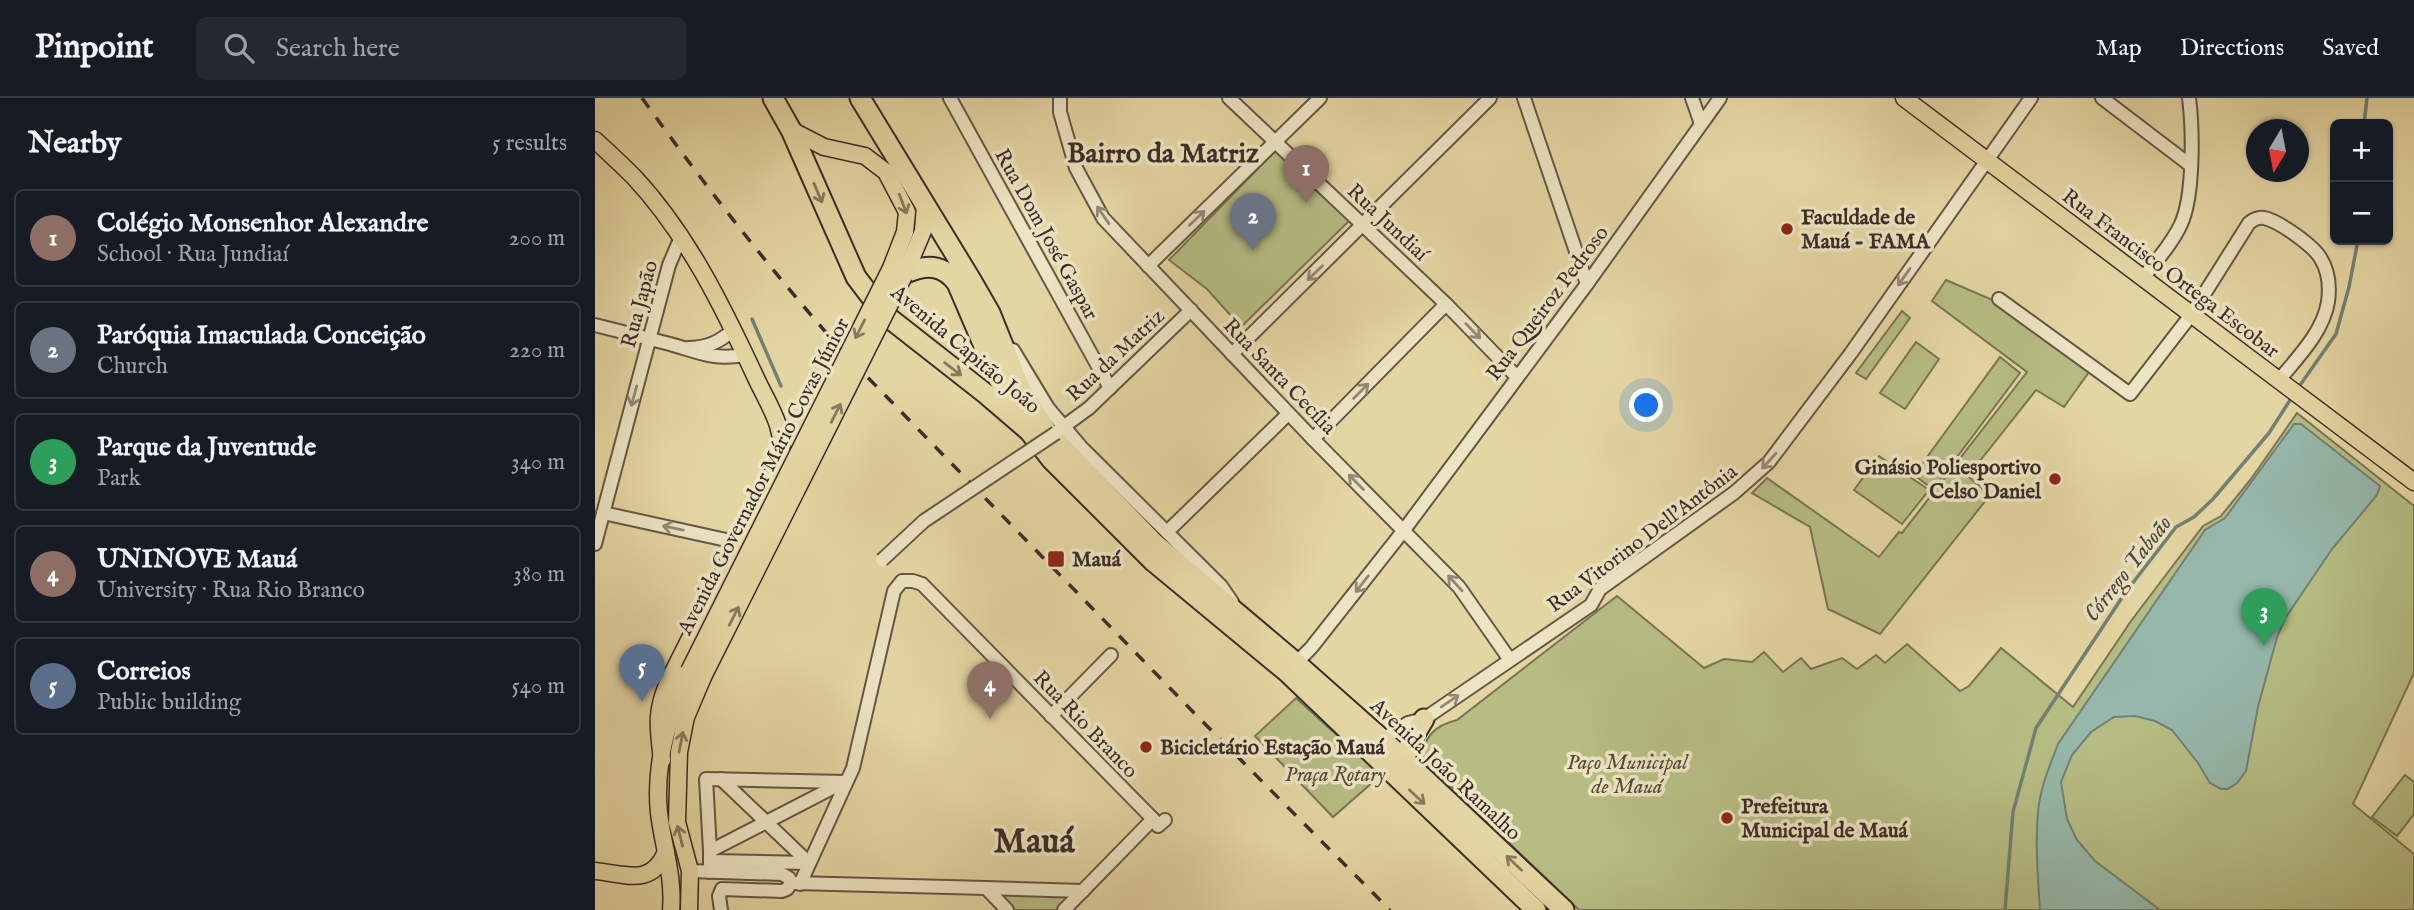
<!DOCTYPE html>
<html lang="en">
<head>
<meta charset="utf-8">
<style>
  :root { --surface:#171b24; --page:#242831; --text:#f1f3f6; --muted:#9ea1a6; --line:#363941; --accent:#db2777 }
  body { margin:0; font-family:"IM FELL English",serif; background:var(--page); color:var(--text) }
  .controls { position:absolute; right:21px; top:21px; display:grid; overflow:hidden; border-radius:10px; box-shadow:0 2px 5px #0004 }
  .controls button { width:63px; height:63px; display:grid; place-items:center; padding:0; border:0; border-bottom:2px solid var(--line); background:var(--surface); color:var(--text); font:35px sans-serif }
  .compass { position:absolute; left:1651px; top:21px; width:63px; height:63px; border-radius:50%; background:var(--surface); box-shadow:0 2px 5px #0004; rotate:190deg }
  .you { position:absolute; left:1052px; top:308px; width:24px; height:24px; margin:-18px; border:5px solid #fff; border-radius:50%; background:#1a73e8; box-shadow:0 0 0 10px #1a73e833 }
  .badge { display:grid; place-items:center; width:46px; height:46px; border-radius:50%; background:var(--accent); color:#fff; font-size:23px; font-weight:700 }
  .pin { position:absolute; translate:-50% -58px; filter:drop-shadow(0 2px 4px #0008) }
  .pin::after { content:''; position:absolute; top:37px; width:24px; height:21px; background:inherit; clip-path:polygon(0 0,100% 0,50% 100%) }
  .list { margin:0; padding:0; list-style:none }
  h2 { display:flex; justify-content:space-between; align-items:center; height:91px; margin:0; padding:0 28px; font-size:30px }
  h2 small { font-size:23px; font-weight:400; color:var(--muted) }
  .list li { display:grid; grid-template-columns:46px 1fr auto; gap:21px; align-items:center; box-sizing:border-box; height:98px; margin:0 14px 14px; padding:0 14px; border:2px solid var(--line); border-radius:10px }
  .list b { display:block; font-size:26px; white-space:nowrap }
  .list p { margin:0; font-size:23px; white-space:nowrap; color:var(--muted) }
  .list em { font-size:23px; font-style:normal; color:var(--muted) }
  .icon { flex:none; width:38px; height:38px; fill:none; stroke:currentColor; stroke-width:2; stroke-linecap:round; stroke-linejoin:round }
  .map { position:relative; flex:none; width:1819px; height:812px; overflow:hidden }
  header { display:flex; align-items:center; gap:42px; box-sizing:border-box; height:98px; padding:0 35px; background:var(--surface); border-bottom:2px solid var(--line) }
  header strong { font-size:33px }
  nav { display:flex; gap:38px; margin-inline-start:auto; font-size:24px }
  .search { width:490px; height:63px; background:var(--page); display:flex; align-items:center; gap:18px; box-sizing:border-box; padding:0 24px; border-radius:10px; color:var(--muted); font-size:26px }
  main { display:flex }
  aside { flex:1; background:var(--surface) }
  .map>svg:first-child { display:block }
  .green { fill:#b6bd83; stroke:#787555; stroke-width:2 }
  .water { fill:#96b8aa; stroke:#728076; stroke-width:2 }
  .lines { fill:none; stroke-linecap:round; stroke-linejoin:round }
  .stream { stroke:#728076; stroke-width:3.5 }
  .minor-casing { stroke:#655746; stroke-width:16 }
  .major-casing { stroke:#3b2d27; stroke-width:19 }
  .highway-casing { stroke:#3b2d27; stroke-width:23 }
  .minor { stroke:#ede4c3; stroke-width:12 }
  .major { stroke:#e4d6a2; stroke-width:16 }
  .highway { stroke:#e4d6a2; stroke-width:19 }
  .rail { stroke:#3b2d27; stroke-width:3.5; stroke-dasharray:12 12; stroke-linecap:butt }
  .minor-bridge-casing { stroke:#655746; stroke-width:16; stroke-linecap:butt }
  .major-bridge-casing { stroke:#3b2d27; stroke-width:19; stroke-linecap:butt }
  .minor-bridge { stroke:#ede4c3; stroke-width:12 }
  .major-bridge { stroke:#e4d6a2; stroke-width:16 }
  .oneway { stroke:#87795e }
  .oneway2 { stroke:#948875 }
  .poi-dot { fill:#8f2418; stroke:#ede4c3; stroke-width:2.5 }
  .labels { text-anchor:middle; stroke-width:7; stroke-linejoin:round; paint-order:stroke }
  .poi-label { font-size:21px; font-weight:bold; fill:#3b2d27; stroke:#ede4c3; text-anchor:start }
  .street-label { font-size:21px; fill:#3b2d27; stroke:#ede4c3 }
  .park-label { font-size:21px; font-style:italic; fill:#544a39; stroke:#ede4c3 }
  .water-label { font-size:23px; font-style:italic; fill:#4d4941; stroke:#ede4c3 }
  .district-label { font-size:28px; font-weight:bold; fill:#3b2d27; stroke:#ede4c3 }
  .town-label { font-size:35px; font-weight:bold; fill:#3b2d27; stroke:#ede4c3 }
</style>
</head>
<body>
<header>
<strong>Pinpoint</strong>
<div class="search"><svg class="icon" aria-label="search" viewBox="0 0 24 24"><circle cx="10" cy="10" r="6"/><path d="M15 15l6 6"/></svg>Search here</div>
<nav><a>Map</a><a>Directions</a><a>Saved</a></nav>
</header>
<main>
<aside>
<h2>Nearby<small>5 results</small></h2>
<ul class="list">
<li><span class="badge" style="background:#8d6e63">1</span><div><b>Colégio Monsenhor Alexandre</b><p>School · Rua Jundiaí</p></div><em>200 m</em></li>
<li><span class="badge" style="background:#6b7280">2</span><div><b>Paróquia Imaculada Conceição</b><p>Church</p></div><em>220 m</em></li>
<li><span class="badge" style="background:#2e9e5b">3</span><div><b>Parque da Juventude</b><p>Park</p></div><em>340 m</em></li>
<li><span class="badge" style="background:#8d6e63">4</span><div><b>UNINOVE Mauá</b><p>University · Rua Rio Branco</p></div><em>380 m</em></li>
<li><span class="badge" style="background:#5c6f8a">5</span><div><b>Correios</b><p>Public building</p></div><em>540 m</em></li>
</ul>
</aside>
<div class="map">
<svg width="1819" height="812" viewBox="0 0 1819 812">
  <rect width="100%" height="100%" fill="#e4d6a2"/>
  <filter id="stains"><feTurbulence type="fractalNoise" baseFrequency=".00286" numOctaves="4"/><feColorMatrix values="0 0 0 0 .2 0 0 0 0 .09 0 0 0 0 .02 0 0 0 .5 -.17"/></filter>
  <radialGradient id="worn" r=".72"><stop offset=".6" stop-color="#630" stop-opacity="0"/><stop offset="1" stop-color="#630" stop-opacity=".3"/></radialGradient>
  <!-- green -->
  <g class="green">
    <path d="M682,51L756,121L646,229L612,191L574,162Z"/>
    <path d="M1351,182L1400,203L1494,274L1469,309L1441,292L1373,378L1395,397L1285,536L1233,511L1215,429L1157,395L1172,380L1284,459L1304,434L1307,435L1432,274L1337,203Z"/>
    <path d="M1307,213L1315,220L1271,281L1261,275Z"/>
    <path d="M1321,244L1344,261L1310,311L1285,295Z"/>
    <path d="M1405,259L1425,275L1338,391L1319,377Z"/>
    <path d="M1702,315L1819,408V575L1758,706L1819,756V812H984L828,662C827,639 841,627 862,622L1022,498L1109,570L1129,561L1157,564L1169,554L1188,574L1206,560L1216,571L1247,560L1262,571L1281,557L1290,565L1312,546L1365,593L1374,588L1406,550L1478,609L1536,523L1608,428L1626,418L1656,381Z"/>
    <path d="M1284,358L1334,392L1307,426L1259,392Z"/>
    <path d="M701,600L786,677L738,719L660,638Z"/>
    <path d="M1810,677L1819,684V716L1802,738L1777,719Z"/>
    <path d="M396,793L481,796L465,812H416Z"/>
  </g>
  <!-- water -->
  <path class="water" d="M1699,326H1706L1785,388L1782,397L1737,451L1691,519L1682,539L1663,609L1651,673L1642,685L1633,691H1626L1615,685L1603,665L1577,632L1560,623L1540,618L1519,619L1496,634L1477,657L1466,684L1472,721L1482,742L1500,763L1565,812H1445C1443,780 1440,746 1443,714C1445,690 1455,667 1463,646L1610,432L1630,420Z"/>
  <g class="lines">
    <!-- stream -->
    <g class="stream">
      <path d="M1769,26L1772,0"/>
      <path d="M157,221L186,288"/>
      <path d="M1703,290L1741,236L1754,189L1763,142"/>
      <path d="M1410,812L1418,714L1441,630L1530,495L1581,429L1599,419L1618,401L1674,335L1697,299"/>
    </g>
    <defs>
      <g id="minor">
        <path d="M355,0L515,290"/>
        <path d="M465,0V14L481,70L508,120L718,341L864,489L915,562"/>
        <path d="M634,0L851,206L922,279"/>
        <path d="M929,0L992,186"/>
        <path d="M1097,0L1106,26"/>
        <path d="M1507,0L1595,67"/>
        <path d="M553,168L725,0"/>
        <path d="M1548,180C1561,163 1577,146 1586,126C1599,98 1598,31 1594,0"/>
        <path d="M1404,201L1535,296L1596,217L1654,125C1659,121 1663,119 1669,120C1684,123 1719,148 1726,161C1734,174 1735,189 1733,204C1728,234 1703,259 1684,282"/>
        <path d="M0,227C25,233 50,240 75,246C106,255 117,262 150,257"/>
        <path d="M93,250C112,250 125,244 139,231"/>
        <path d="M418,252L453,310L486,349L626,488L637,504"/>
        <path d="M637,256L895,0"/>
        <path d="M464,332L494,310L596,212"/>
        <path d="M718,341L851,206"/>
        <path d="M8,415L145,445"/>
        <path d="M572,434L693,316"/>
        <path d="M0,446L74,167L86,139"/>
        <path d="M696,570L716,550L809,432L992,186L1125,0"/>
        <path d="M456,618L516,557"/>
        <path d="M782,645L813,625L829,621L996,507L1005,491L1139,395L1174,364L1256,255L1436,0"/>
        <path d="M126,681L214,765"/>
        <path d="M115,753L111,681L251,684"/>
        <path d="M115,763L214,765"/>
        <path d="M95,773L187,776L194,780L196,785L192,791L187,793L127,791L124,798L126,812"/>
        <path d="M115,774V753L245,686"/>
        <path d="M200,785L391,790"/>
        <path d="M205,786L258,670L299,493L307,483H318L327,486L558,721"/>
        <path d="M412,812L391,790L488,793"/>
        <path d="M469,812L558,721L563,728L570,722"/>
      </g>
      <g id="major">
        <path d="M1309,0L1819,384"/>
        <path d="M196,32L229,49L270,58L291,74L312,114L310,134L296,170"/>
        <path d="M0,42C13,54 26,66 39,79C93,137 128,209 161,280C173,306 192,332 185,361L74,582C60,614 63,628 67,662"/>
        <path d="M309,178L328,133L330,107"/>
        <path d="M0,773C31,776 56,789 71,754"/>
        <path d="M76,812C79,778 68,748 64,715C59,667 74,616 94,573"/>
        <path d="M94,812L95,773L82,724L84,654L91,619L108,579"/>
      </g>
      <g id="highway">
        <path d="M178,0L196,32L261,179L289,216L391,296L434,333L456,361L559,464L692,574L941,812"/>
        <path d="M265,0L376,182L395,215L426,292L452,334L560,446L700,564L788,642L969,812"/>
        <path d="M311,175C331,166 348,166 362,185L401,276L424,317"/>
        <path d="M809,662L817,641L829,621"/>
      </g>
    </defs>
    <!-- minor casing -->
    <use href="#minor" class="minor-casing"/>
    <!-- major casing -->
    <use href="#major" class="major-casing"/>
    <!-- highway casing -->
    <use href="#highway" class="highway-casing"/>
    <!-- minor -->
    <use href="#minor" class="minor"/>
    <!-- major -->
    <use href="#major" class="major"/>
    <!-- highway -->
    <use href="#highway" class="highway"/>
    <!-- rail -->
    <path class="rail" d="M47,0C111,89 177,174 250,256L605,621L795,812"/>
    <defs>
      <path id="minor-bridge" d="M287,462L329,423L461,335"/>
      <g id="major-bridge">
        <path d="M94,573L296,170"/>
        <path d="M108,579L309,178"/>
      </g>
    </defs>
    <!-- minor-bridge casing -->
    <use href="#minor-bridge" class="minor-bridge-casing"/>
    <!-- major-bridge casing -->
    <use href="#major-bridge" class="major-bridge-casing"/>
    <!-- minor-bridge -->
    <use href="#minor-bridge" class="minor-bridge"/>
    <!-- major-bridge -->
    <use href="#major-bridge" class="major-bridge"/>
  </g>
  <!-- one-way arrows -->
  <defs><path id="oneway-shaft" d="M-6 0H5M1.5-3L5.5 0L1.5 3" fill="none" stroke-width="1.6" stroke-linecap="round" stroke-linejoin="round" transform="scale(1.75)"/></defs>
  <g class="oneway">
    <use href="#oneway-shaft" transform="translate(223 95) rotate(67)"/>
    <use href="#oneway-shaft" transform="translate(308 106) rotate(69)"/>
    <use href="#oneway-shaft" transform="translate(265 231) rotate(117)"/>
    <use href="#oneway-shaft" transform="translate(358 271) rotate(37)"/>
    <use href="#oneway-shaft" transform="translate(241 315) rotate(-63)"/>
    <use href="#oneway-shaft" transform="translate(139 518) rotate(-63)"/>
    <use href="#oneway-shaft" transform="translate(86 644) rotate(-79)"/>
    <use href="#oneway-shaft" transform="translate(822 699) rotate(43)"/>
    <use href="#oneway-shaft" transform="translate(85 738) rotate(-104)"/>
    <use href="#oneway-shaft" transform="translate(919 765) rotate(-137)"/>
  </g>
  <g class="oneway2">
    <use href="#oneway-shaft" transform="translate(508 117) rotate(-125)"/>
    <use href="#oneway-shaft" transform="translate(602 120) rotate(-44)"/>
    <use href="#oneway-shaft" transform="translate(720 175) rotate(136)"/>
    <use href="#oneway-shaft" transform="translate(1309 179) rotate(125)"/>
    <use href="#oneway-shaft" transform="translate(878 233) rotate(46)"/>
    <use href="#oneway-shaft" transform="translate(766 293) rotate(-45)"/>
    <use href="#oneway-shaft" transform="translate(39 298) rotate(105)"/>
    <use href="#oneway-shaft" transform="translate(1174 363) rotate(132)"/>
    <use href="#oneway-shaft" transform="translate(761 384) rotate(-135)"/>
    <use href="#oneway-shaft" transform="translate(78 430) rotate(-168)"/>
    <use href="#oneway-shaft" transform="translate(860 485) rotate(-132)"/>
    <use href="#oneway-shaft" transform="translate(767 486) rotate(128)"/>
    <use href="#oneway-shaft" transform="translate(855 603) rotate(-34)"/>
  </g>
  <!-- markers -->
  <g class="poi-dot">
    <circle cx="1192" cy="131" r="7"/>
    <circle cx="1460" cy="381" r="7"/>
    <rect x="452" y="452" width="18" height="18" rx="3.5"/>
    <circle cx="551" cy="649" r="7"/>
    <circle cx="1132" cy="720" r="7"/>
  </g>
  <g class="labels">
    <!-- poi labels -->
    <g class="poi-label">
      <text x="1206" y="126">Faculdade de<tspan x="1206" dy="24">Mauá - FAMA</tspan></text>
      <text x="1446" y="376" text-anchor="end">Ginásio Poliesportivo<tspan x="1446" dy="24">Celso Daniel</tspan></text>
      <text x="477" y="468">Mauá</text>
      <text x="565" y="656">Bicicletário Estação Mauá</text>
      <text x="1146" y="715">Prefeitura<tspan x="1146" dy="24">Municipal de Mauá</tspan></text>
    </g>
    <!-- street labels -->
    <g class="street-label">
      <text transform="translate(793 124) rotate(43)" y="7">Rua Jundiaí</text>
      <text transform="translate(452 136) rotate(61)" y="7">Rua Dom José Gaspar</text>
      <text transform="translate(1576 175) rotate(37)" y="7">Rua Francisco Ortega Escobar</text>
      <text transform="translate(952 205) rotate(-53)" y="7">Rua Queiroz Pedroso</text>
      <text transform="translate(44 206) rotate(-75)" y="7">Rua Japão</text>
      <text transform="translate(371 251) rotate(40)" y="7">Avenida Capitão João</text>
      <text transform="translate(520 257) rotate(-43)" y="7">Rua da Matriz</text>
      <text transform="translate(685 278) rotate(46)" y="7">Rua Santa Cecília</text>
      <text transform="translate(168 378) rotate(-63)" y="7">Avenida Governador Mário Covas Júnior</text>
      <text transform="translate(1047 440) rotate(-37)" y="7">Rua Vitorino Dell'Antônia</text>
      <text transform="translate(491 626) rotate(46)" y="7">Rua Rio Branco</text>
      <text transform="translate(851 671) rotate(43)" y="7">Avenida João Ramalho</text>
    </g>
    <!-- park labels -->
    <g class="park-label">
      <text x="1032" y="671">Paço Municipal<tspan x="1032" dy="24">de Mauá</tspan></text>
      <text x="740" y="683">Praça Rotary</text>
    </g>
    <!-- water labels -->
    <g class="water-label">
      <text transform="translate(1532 470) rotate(-52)" y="8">Córrego Taboão</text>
    </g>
    <!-- district labels -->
    <g class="district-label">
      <text x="568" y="64">Bairro da Matriz</text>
    </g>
    <!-- town labels -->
    <g class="town-label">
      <text x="439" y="754">Mauá</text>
    </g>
  </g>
  <rect width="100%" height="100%" filter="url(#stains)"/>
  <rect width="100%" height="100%" fill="url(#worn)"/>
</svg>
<div class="controls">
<button>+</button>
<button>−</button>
</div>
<svg class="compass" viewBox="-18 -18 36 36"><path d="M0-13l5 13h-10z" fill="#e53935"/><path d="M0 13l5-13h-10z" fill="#9ea1a6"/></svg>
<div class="you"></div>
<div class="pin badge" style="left:711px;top:105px;background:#8d6e63">1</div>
<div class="pin badge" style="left:658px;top:153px;background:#6b7280">2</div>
<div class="pin badge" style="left:1669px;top:548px;background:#2e9e5b">3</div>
<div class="pin badge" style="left:395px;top:621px;background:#8d6e63">4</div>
<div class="pin badge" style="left:47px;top:604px;background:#5c6f8a">5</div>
</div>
</main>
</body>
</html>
